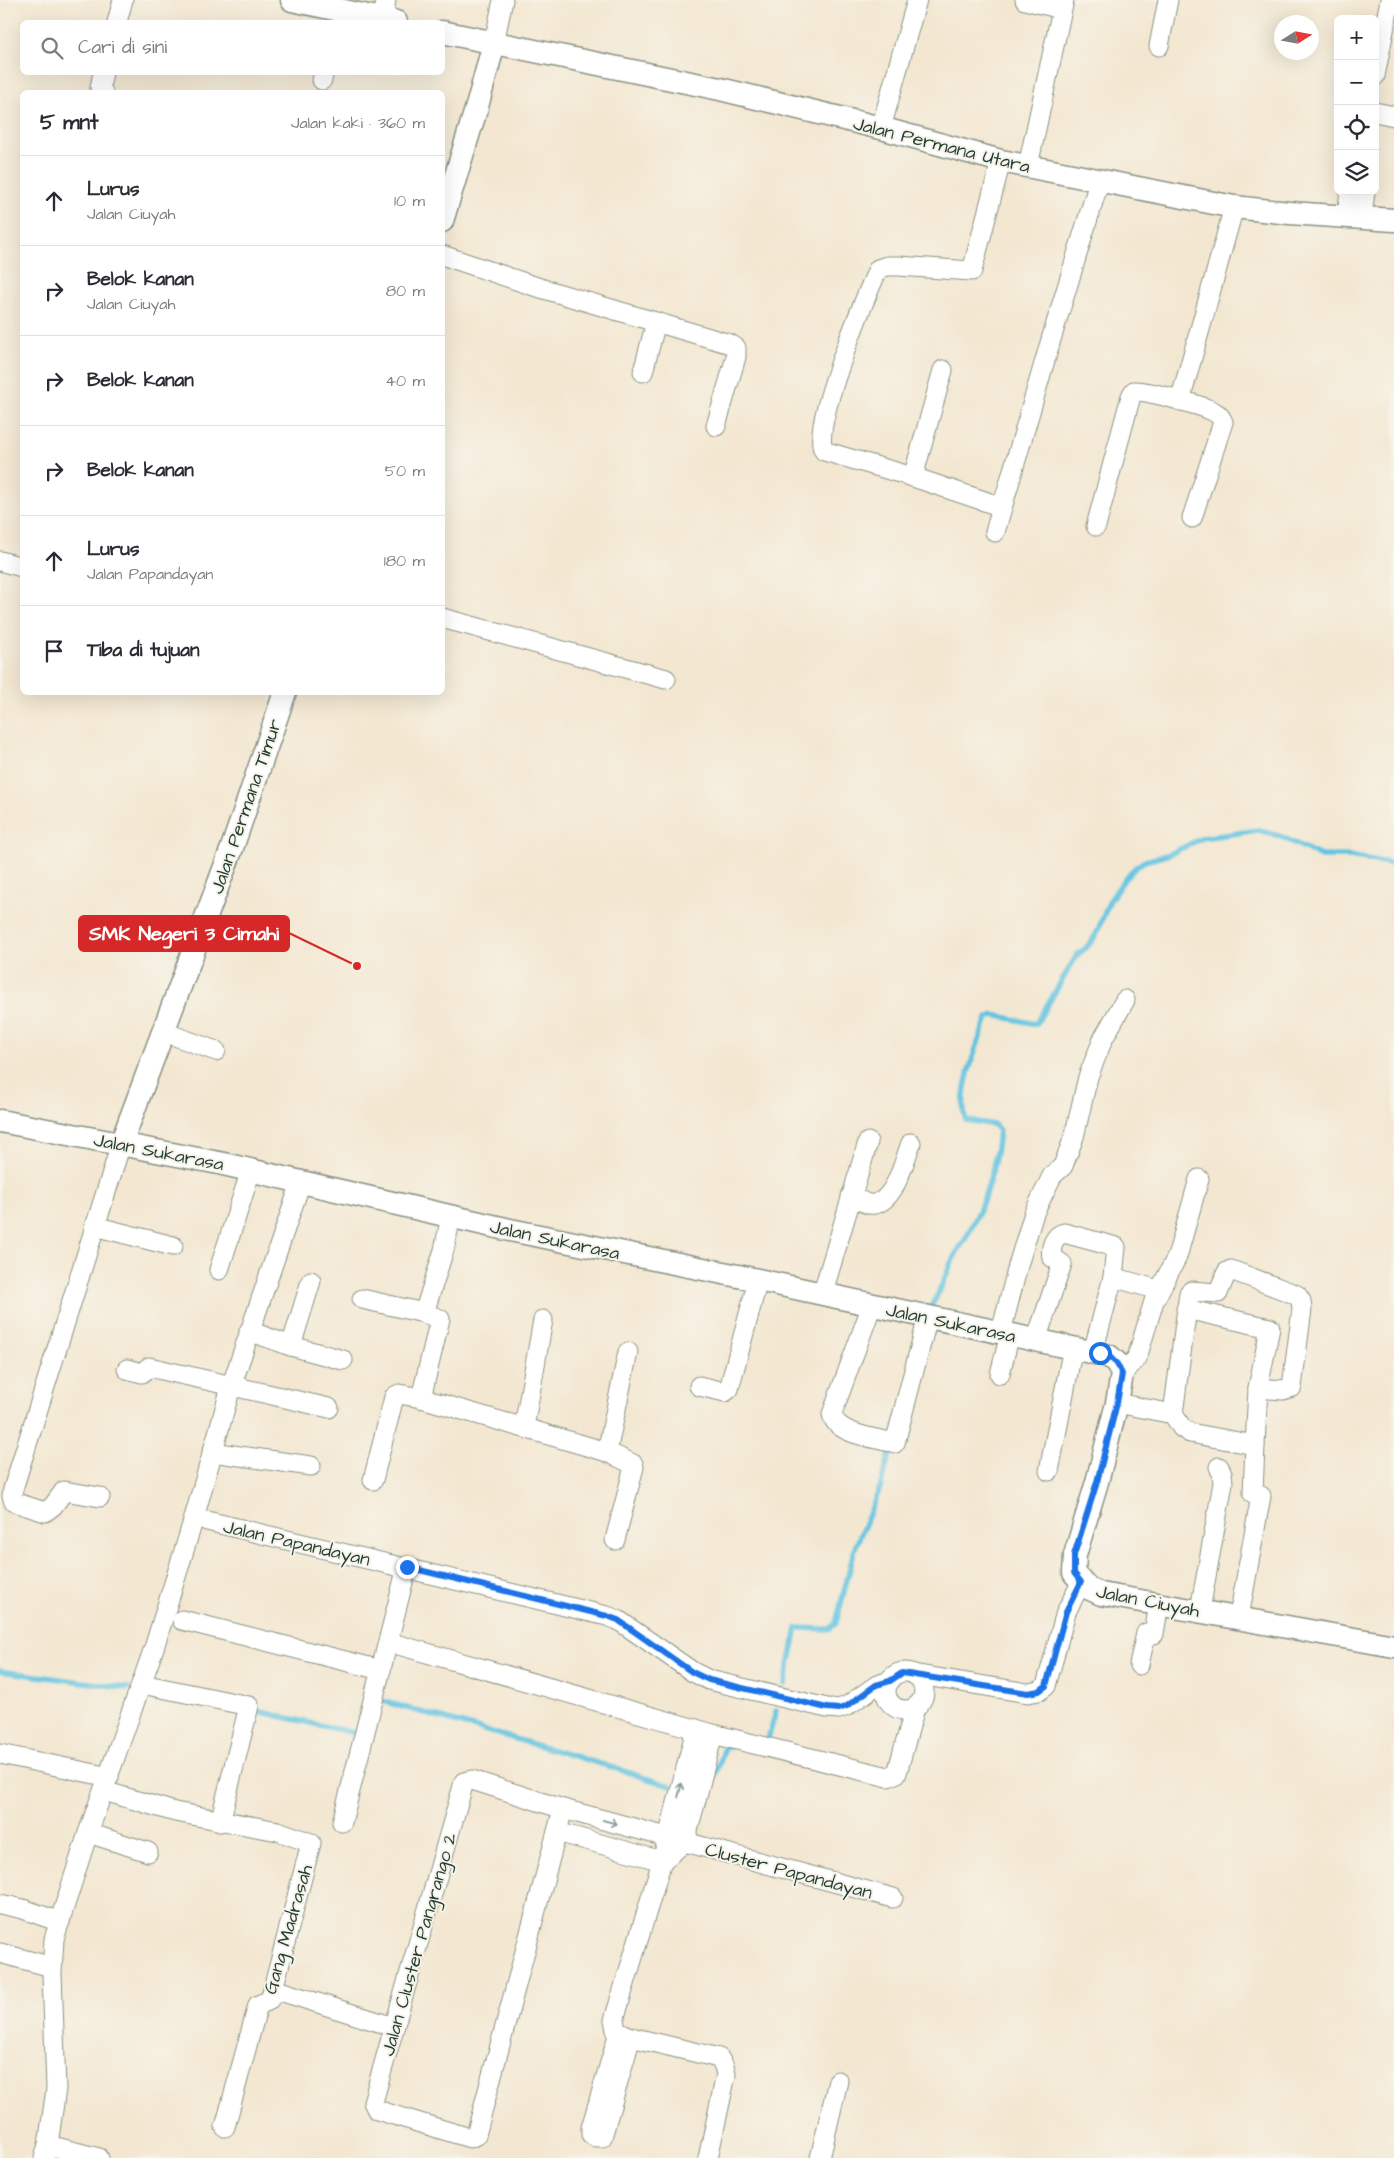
<!DOCTYPE html>
<html lang="id">
<head>
<meta charset="utf-8">
<style>
  :root { --surface:#fff; --page:#f7f7f7; --text:#2b2b33; --muted:#7c7c81; --line:#e1e1e2 }
  body { margin:0; font-family:"Architects Daughter",sans-serif; background:var(--page); color:var(--text) }
  .controls { position:absolute; right:15px; top:15px; display:grid; overflow:hidden; border-radius:8px; box-shadow:0 5px 20px #0002 }
  .controls button { width:45px; height:45px; display:grid; place-items:center; padding:0; border:0; border-bottom:1px solid var(--line); background:var(--surface); color:var(--text); font:25px sans-serif }
  .compass { position:absolute; left:1274px; top:15px; width:45px; height:45px; border-radius:50%; background:var(--surface); box-shadow:0 5px 20px #0002; rotate:79deg }
  .stop { position:absolute; width:15px; height:15px; margin:-11px; border:4px solid #1a73e8; border-radius:50%; background:#fff }
  .stop.end { background:#1a73e8; border-color:#fff; box-shadow:0 1px 5px #0008 }
  .list { margin:0; padding:0; list-style:none }
  h2 { display:flex; justify-content:space-between; align-items:center; height:65px; margin:0; padding:0 20px; font-size:21px }
  h2 small { font-size:16px; font-weight:400; color:var(--muted) }
  .list li { display:grid; grid-template-columns:32px 1fr auto; gap:15px; align-items:center; box-sizing:border-box; height:90px; padding:0 20px; border-top:1px solid var(--line) }
  .list b { display:block; font-size:19px; white-space:nowrap }
  .list p { margin:0; font-size:16px; white-space:nowrap; color:var(--muted) }
  .list em { font-size:16px; font-style:normal; color:var(--muted) }
  .icon { flex:none; width:28px; height:28px; fill:none; stroke:currentColor; stroke-width:2; stroke-linecap:round; stroke-linejoin:round }
  .map { position:relative; flex:none; width:1394px; height:2158px; overflow:hidden }
  .search { position:absolute; background:var(--surface); box-shadow:0 5px 20px #0002; left:20px; top:20px; width:425px; height:55px; display:flex; align-items:center; gap:12px; box-sizing:border-box; padding:0 18px; border-radius:8px; color:var(--muted); font-size:19px }
  .panel { position:absolute; background:var(--surface); box-shadow:0 5px 20px #0002; left:20px; top:90px; width:425px; height:605px; border-radius:8px }
  .map>svg:first-child { display:block }
  .lines { fill:none; stroke-linecap:round; stroke-linejoin:round }
  .stream { stroke:#63c5e1; stroke-width:5.5 }
  .minor-casing { stroke:#899282; stroke-width:21 }
  .tertiary-casing { stroke:#899282; stroke-width:25 }
  .minor { stroke:#fff; stroke-width:19 }
  .tertiary { stroke:#fff; stroke-width:22 }
  .oneway { stroke:#8f9e9a }
  .route { stroke:#1a73e8; stroke-width:6 }
  .labels { text-anchor:middle; stroke-width:4; stroke-linejoin:round; paint-order:stroke }
  .street-label { font-size:19px; fill:#1f3d34; stroke:#f7f3e8 }
  .leader { fill:none; stroke:#d62828; stroke-width:2 }
  .callout-dot { fill:#d62828; stroke:#f7f3e8; stroke-width:2 }
  .callout { fill:#d62828; stroke:#d62828; stroke-width:2 }
  .callout-label { font-size:20px; text-anchor:middle; font-weight:bold; fill:#fff }
</style>
</head>
<body>
<div class="map">
<svg width="1394" height="2158" viewBox="0 0 1394 2158">
  <rect width="100%" height="100%" fill="#f7f3e8"/>
  <filter id="ink" filterUnits="userSpaceOnUse"><feTurbulence type="fractalNoise" baseFrequency=".02" numOctaves="2"/><feDisplacementMap in="SourceGraphic" scale="10" xChannelSelector="R" yChannelSelector="G"/><feConvolveMatrix kernelMatrix="1 2 1 2 8 2 1 2 1" color-interpolation-filters="sRGB"/></filter>
  <filter id="wash" filterUnits="userSpaceOnUse"><feTurbulence type="fractalNoise" baseFrequency=".0096" numOctaves="4" result="noise"/><feDisplacementMap in="SourceGraphic" scale="20" xChannelSelector="R" yChannelSelector="G"/><feGaussianBlur stdDeviation="1.12" result="paint"/><feColorMatrix in="noise" values="0 0 0 0 0 0 0 0 0 0 0 0 0 0 0 0 0 1.4 0 .05"/><feComposite in="paint" operator="in"/></filter>
  <g filter="url(#wash)">
    <rect width="100%" height="100%" fill="#f3e7d1"/>
    <g class="lines">
      <!-- stream -->
      <g class="stream">
        <path d="M928,1311C941,1292 944,1279 953,1259C957,1251 963,1244 967,1236C984,1204 996,1166 999,1130L995,1125L966,1120C956,1094 978,1044 987,1018L994,1015L1036,1024L1077,955L1086,948L1096,935L1109,902L1125,878L1137,866L1145,861L1170,854L1202,838L1259,830L1282,837L1321,856H1349L1394,864"/>
        <path d="M0,1671L128,1688"/>
        <path d="M785,1684L797,1628L829,1629L836,1623L855,1548L880,1488L892,1446"/>
        <path d="M383,1701C479,1730 576,1754 670,1786"/>
        <path d="M257,1711L359,1734L360,1730"/>
        <path d="M768,1739L776,1711"/>
        <path d="M707,1797C712,1779 721,1764 725,1746L730,1747"/>
      </g>
    </g>
  </g>
  <g filter="url(#ink)">
    <g class="lines">
      <defs>
        <g id="minor">
          <path d="M1025,0L1062,9"/>
          <path d="M383,20L386,0"/>
          <path d="M117,22L123,0"/>
          <path d="M494,43L503,0"/>
          <path d="M1159,46L1168,0"/>
          <path d="M1375,76L1390,0"/>
          <path d="M322,80L324,72"/>
          <path d="M103,92L100,88L103,72"/>
          <path d="M1375,112L1394,116"/>
          <path d="M881,128L917,0"/>
          <path d="M1001,161L972,271L898,266H887L878,269C866,296 809,430 824,451L913,477L1002,507"/>
          <path d="M1028,166L1064,0"/>
          <path d="M1347,216L1350,191"/>
          <path d="M1362,217L1365,191"/>
          <path d="M442,255L537,287L730,344L736,348V357L716,426"/>
          <path d="M643,372L656,322"/>
          <path d="M1180,401L1234,207"/>
          <path d="M913,477L943,370"/>
          <path d="M1096,526L1131,396L1134,391C1146,390 1206,406 1216,413C1220,415 1221,418 1223,422L1192,518"/>
          <path d="M995,532L1050,343L1100,179"/>
          <path d="M0,561L22,567"/>
          <path d="M442,618L666,679"/>
          <path d="M164,1032L216,1051"/>
          <path d="M851,1196C856,1198 863,1203 869,1204C894,1207 904,1161 911,1143"/>
          <path d="M94,1226L173,1246"/>
          <path d="M219,1270L251,1170"/>
          <path d="M1113,1277L1158,1290"/>
          <path d="M822,1295L868,1142"/>
          <path d="M362,1299L424,1313L440,1319L421,1398"/>
          <path d="M872,1305L832,1414C836,1435 877,1438 895,1443L928,1317"/>
          <path d="M424,1313L444,1250L451,1216"/>
          <path d="M249,1331L291,1346L343,1360"/>
          <path d="M1001,1332L1019,1262L1034,1213L1052,1176L1063,1166L1074,1137L1088,1077L1103,1039L1125,1000"/>
          <path d="M1036,1340L1062,1264L1052,1257C1050,1248 1054,1235 1064,1233L1116,1247L1113,1277L1093,1352"/>
          <path d="M291,1346L311,1281"/>
          <path d="M127,1369L142,1373L149,1367L329,1408"/>
          <path d="M1000,1374L1010,1334"/>
          <path d="M1122,1374L1137,1358L1154,1301L1177,1257L1199,1179"/>
          <path d="M699,1386L725,1392L729,1389L758,1280"/>
          <path d="M1117,1403L1173,1414L1182,1428L1190,1433L1255,1445L1258,1388L1270,1328L1186,1309"/>
          <path d="M1173,1414L1189,1293L1191,1291L1218,1293L1227,1272L1231,1270L1297,1295L1301,1301L1302,1309L1292,1387L1283,1390L1258,1388"/>
          <path d="M524,1427L543,1320"/>
          <path d="M212,1452L311,1466"/>
          <path d="M607,1452L628,1352"/>
          <path d="M1049,1471L1073,1347"/>
          <path d="M373,1480L394,1397L399,1394L421,1398L607,1452L633,1464L634,1467L615,1540"/>
          <path d="M100,1497L64,1491L53,1506L45,1512L14,1502L12,1496L13,1489L121,1144"/>
          <path d="M207,1521L607,1616L618,1620L693,1672L709,1680L827,1708L839,1709L847,1706L877,1685L890,1681"/>
          <path d="M1200,1610L1223,1483L1222,1473L1219,1467"/>
          <path d="M1239,1617L1261,1496L1253,1493L1255,1445"/>
          <path d="M182,1620L381,1670"/>
          <path d="M388,1642L713,1734L888,1777L897,1773L915,1708"/>
          <path d="M1139,1665L1146,1633L1154,1634L1159,1604"/>
          <circle cx="905" cy="1691" r="19"/>
          <path d="M913,1674L1028,1693L1039,1691L1046,1686L1066,1612L1081,1583"/>
          <path d="M142,1684L249,1706L220,1822"/>
          <path d="M0,1754L109,1777"/>
          <path d="M104,1791L175,1812L278,1831L311,1843L271,1997L268,2001L258,2005L225,2127"/>
          <path d="M563,1809L476,2135L470,2138L377,2110L373,2102L464,1782L472,1780L563,1809L893,1898"/>
          <path d="M342,1822L407,1567"/>
          <path d="M557,1832L662,1861L696,1729"/>
          <path d="M88,1833L148,1852"/>
          <path d="M0,1904L23,1909L60,1922"/>
          <path d="M0,1953L52,1967"/>
          <path d="M283,1992L394,2027"/>
          <path d="M619,2032L591,2128V2134L595,2137H602L631,2037"/>
          <path d="M48,2145L99,2158"/>
          <path d="M44,2158L48,2145L56,2089L52,1973L54,1939L88,1833L154,1648L194,1518L231,1387L301,1182"/>
          <path d="M708,2158L726,2075L724,2066L719,2058L631,2037L616,2030L614,2020L662,1861L685,1842L713,1734"/>
          <path d="M820,2158L838,2081"/>
        </g>
        <g id="tertiary">
          <path d="M292,0L396,22"/>
          <path d="M442,32L720,89L881,128L1001,161L1234,207L1290,213L1394,220"/>
          <path d="M442,221L478,103L494,43"/>
          <path d="M0,1121L219,1163L510,1230L758,1280L1109,1356L1117,1363L1122,1374L1117,1403L1097,1482L1075,1555L1074,1573L1088,1588L1101,1594L1394,1646"/>
          <path d="M121,1144L232,848L285,692"/>
        </g>
      </defs>
      <!-- minor casing -->
      <use href="#minor" class="minor-casing"/>
      <!-- tertiary casing -->
      <use href="#tertiary" class="tertiary-casing"/>
      <!-- minor -->
      <use href="#minor" class="minor"/>
      <!-- tertiary -->
      <use href="#tertiary" class="tertiary"/>
    </g>
    <!-- one-way arrows -->
    <defs><path id="oneway-shaft" d="M-6 0H5M1.5-3L5.5 0L1.5 3" fill="none" stroke-width="1.6" stroke-linecap="round" stroke-linejoin="round" transform="scale(1.25)"/></defs>
    <g class="oneway">
      <use href="#oneway-shaft" transform="translate(680 1790) rotate(-76)"/>
      <use href="#oneway-shaft" transform="translate(610 1822) rotate(15)"/>
    </g>
  </g>
  <g class="lines" filter="url(#ink)">
    <!-- route -->
    <path class="route" d="M407,1567L607,1616L618,1620L692,1672L709,1680L827,1708L839,1709L847,1706L876,1685L890,1681L902,1673L1028,1693L1039,1691L1046,1686L1066,1612L1081,1582L1074,1573V1555L1097,1482L1117,1403L1122,1374L1117,1364L1109,1356L1100,1353"/>
  </g>
  <g class="labels">
    <!-- street labels -->
    <g class="street-label">
      <text transform="translate(942 144) rotate(14)" y="7">Jalan Permana Utara</text>
      <text transform="translate(245 806) rotate(-71)" y="7">Jalan Permana Timur</text>
      <text transform="translate(159 1151) rotate(11)" y="7">Jalan Sukarasa</text>
      <text transform="translate(555 1239) rotate(12)" y="7">Jalan Sukarasa</text>
      <text transform="translate(951 1322) rotate(12)" y="7">Jalan Sukarasa</text>
      <text transform="translate(297 1542) rotate(13)" y="7">Jalan Papandayan</text>
      <text transform="translate(1148 1600) rotate(11)" y="7">Jalan Ciuyah</text>
      <text transform="translate(789 1870) rotate(15)" y="7">Cluster Papandayan</text>
      <text transform="translate(287 1929) rotate(-74)" y="7">Gang Madrasah</text>
      <text transform="translate(418 1944) rotate(-74)" y="7">Jalan Cluster Pangrango 2</text>
    </g>
  </g>
  <!-- callouts -->
  <path class="leader" d="M357 966L289 933"/>
  <circle class="callout-dot" cx="357" cy="966" r="5"/>
  <rect class="callout" x="79" y="916" width="210" height="35" rx="5"/>
  <g class="callout-label">
    <text x="184" y="940">SMK Negeri 3 Cimahi</text>
  </g>
</svg>
<div class="controls">
<button>+</button>
<button>−</button>
<button><svg class="icon" aria-label="locate" viewBox="0 0 24 24"><circle cx="12" cy="12" r="6"/><path d="M12 2v4M12 18v4M2 12h4M18 12h4"/></svg></button>
<button><svg class="icon" aria-label="layers" viewBox="0 0 24 24"><path d="M12 4l9 5-9 5-9-5zM3 14l9 5 9-5"/></svg></button>
</div>
<svg class="compass" viewBox="-18 -18 36 36"><path d="M0-13l5 13h-10z" fill="#e53935"/><path d="M0 13l5-13h-10z" fill="#7c7c81"/></svg>
<div class="stop" style="left:1100px;top:1353px"></div>
<div class="stop end" style="left:407px;top:1567px"></div>
<div class="search"><svg class="icon" aria-label="search" viewBox="0 0 24 24"><circle cx="10" cy="10" r="6"/><path d="M15 15l6 6"/></svg>Cari di sini</div>
<section class="panel">
<h2>5 mnt<small>Jalan kaki · 360 m</small></h2>
<ul class="list">
<li><svg class="icon" aria-label="ahead" viewBox="0 0 24 24"><path d="M12 20V5M6 11l6-6 6 6"/></svg><div><b>Lurus</b><p>Jalan Ciuyah</p></div><em>10 m</em></li>
<li><svg class="icon" aria-label="right" viewBox="0 0 24 24"><path d="M7 20v-9h11M14 6l5 5-5 5"/></svg><div><b>Belok kanan</b><p>Jalan Ciuyah</p></div><em>80 m</em></li>
<li><svg class="icon" aria-label="right" viewBox="0 0 24 24"><path d="M7 20v-9h11M14 6l5 5-5 5"/></svg><div><b>Belok kanan</b></div><em>40 m</em></li>
<li><svg class="icon" aria-label="right" viewBox="0 0 24 24"><path d="M7 20v-9h11M14 6l5 5-5 5"/></svg><div><b>Belok kanan</b></div><em>50 m</em></li>
<li><svg class="icon" aria-label="ahead" viewBox="0 0 24 24"><path d="M12 20V5M6 11l6-6 6 6"/></svg><div><b>Lurus</b><p>Jalan Papandayan</p></div><em>180 m</em></li>
<li><svg class="icon" aria-label="arrive" viewBox="0 0 24 24"><path d="M6 21V4h12l-3 4 3 4H6"/></svg><div><b>Tiba di tujuan</b></div></li>
</ul>
</section>
</div>
</body>
</html>
